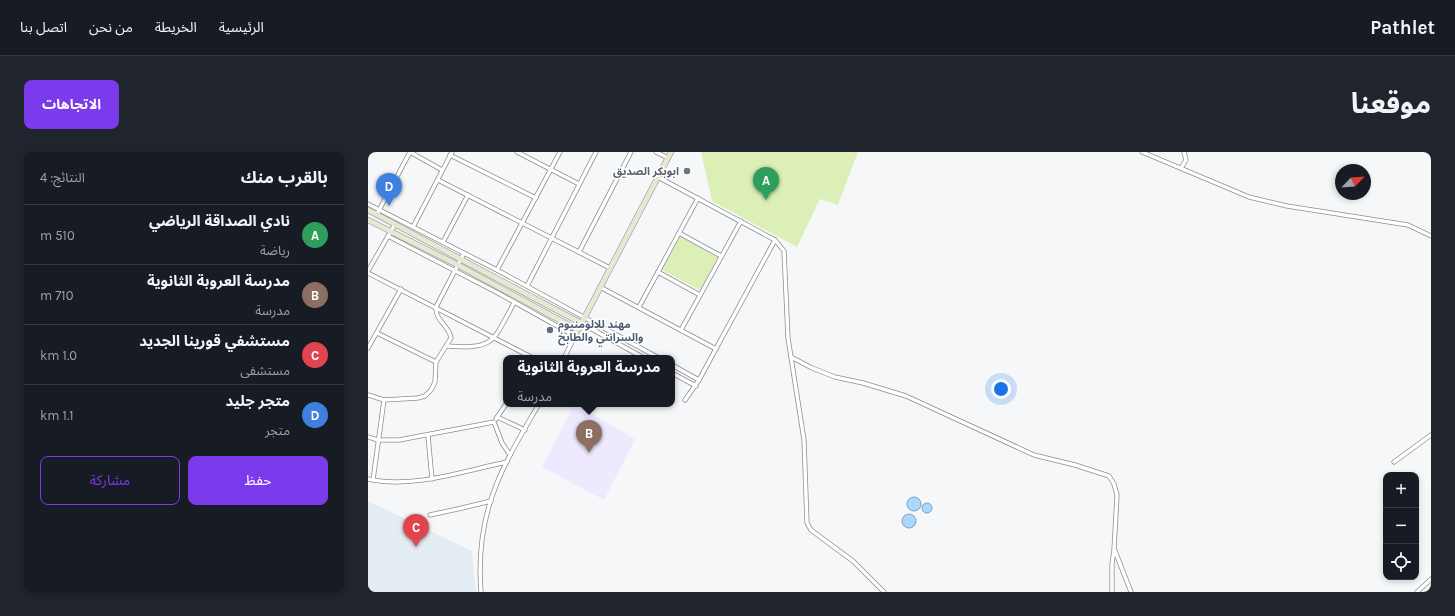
<!DOCTYPE html>
<html lang="ar">
<head>
<meta charset="utf-8">
<style>
  :root { --surface:#171b24; --page:#20242c; --text:#f1f3f6; --muted:#9ea1a6; --line:#363941; --accent:#7c3aed }
  body { margin:0; font-family:Karla,"Noto Sans Arabic",sans-serif; background:var(--page); color:var(--text); direction:rtl }
  .controls { position:absolute; right:12px; bottom:12px; display:grid; overflow:hidden; border-radius:8px; box-shadow:0 2px 6px #0003 }
  .controls button { width:36px; height:36px; display:grid; place-items:center; padding:0; border:0; border-bottom:1px solid var(--line); background:var(--surface); color:var(--text); font:20px sans-serif }
  .compass { position:absolute; left:967px; top:12px; width:36px; height:36px; border-radius:50%; background:var(--surface); box-shadow:0 2px 6px #0003; rotate:65deg }
  .you { position:absolute; left:633px; top:237px; width:14px; height:14px; margin:-10px; border:3px solid #fff; border-radius:50%; background:#1a73e8; box-shadow:0 0 0 6px #1a73e833 }
  .badge { display:grid; place-items:center; width:26px; height:26px; border-radius:50%; background:var(--accent); color:#fff; font-size:13px; font-weight:700 }
  .pin { position:absolute; translate:-50% -33px; filter:drop-shadow(0 1px 2px #0008) }
  .pin::after { content:''; position:absolute; top:21px; width:14px; height:12px; background:inherit; clip-path:polygon(0 0,100% 0,50% 100%) }
  .popup { position:absolute; left:135px; top:203px; width:172px; height:52px; box-sizing:border-box; display:grid; place-content:center; border-radius:8px; background:var(--surface); filter:drop-shadow(0 1px 3px #0005); font-size:13px; white-space:nowrap; color:var(--muted) }
  .popup b { font-size:15px; color:var(--text) }
  .popup::after { content:''; position:absolute; left:50%; top:100%; margin-left:-8px; border:8px solid transparent; border-top-color:var(--surface) }
  .list { margin:0; padding:0; list-style:none }
  h2 { display:flex; justify-content:space-between; align-items:center; height:52px; margin:0; padding:0 16px; font-size:17px }
  h2 small { font-size:13px; font-weight:400; color:var(--muted) }
  .list li { display:grid; grid-template-columns:26px 1fr auto; gap:12px; align-items:center; box-sizing:border-box; height:60px; padding:0 16px; border-top:1px solid var(--line) }
  .list b { display:block; font-size:15px; white-space:nowrap }
  .list p { margin:0; font-size:13px; white-space:nowrap; color:var(--muted) }
  .list em { font-size:13px; font-style:normal; color:var(--muted) }
  .actions { display:flex; gap:8px; padding:12px 16px }
  .actions a { flex:1; padding:9px 0; border:1px solid var(--accent); border-radius:8px; text-align:center; font-size:14px; color:var(--accent) }
  .actions .main { background:var(--accent); color:#fff }
  .icon { flex:none; width:22px; height:22px; fill:none; stroke:currentColor; stroke-width:2; stroke-linecap:round; stroke-linejoin:round }
  .map { position:relative; flex:none; width:1063px; height:440px; overflow:hidden; direction:ltr; border-radius:8px }
  header { display:flex; align-items:center; gap:24px; box-sizing:border-box; height:56px; padding:0 20px; background:var(--surface); border-bottom:1px solid var(--line) }
  header strong { font-size:19px }
  nav { display:flex; gap:22px; margin-inline-start:auto; font-size:14px }
  .intro { display:flex; align-items:center; justify-content:space-between; box-sizing:border-box; height:96px; padding:0 24px }
  h1 { margin:0; font-size:28px }
  .button { padding:10px 18px; border-radius:8px; background:var(--accent); color:#fff; font-size:14px; font-weight:700 }
  main { display:flex; gap:24px; padding:0 24px }
  aside { flex:1; background:var(--surface); border-radius:8px; box-shadow:0 2px 6px #0003 }
  .map>svg:first-child { display:block }
  .built { fill:#e4edf4 }
  .education { fill:#efe9ff }
  .green { fill:#dcefb7 }
  .water { fill:#abd7fd; stroke:#809fba }
  .lines { fill:none; stroke-linecap:round; stroke-linejoin:round }
  .street-casing { stroke:#8c8e8f; stroke-width:5 }
  .secondary-casing { stroke:#8c8e8f; stroke-width:6 }
  .street { stroke:#fff; stroke-width:3.5 }
  .secondary { stroke:#e6e8d3; stroke-width:5 }
  .worship-dot { fill:#6b7280; stroke:#fff; stroke-width:1.5 }
  .service-dot { fill:#5c6f8a; stroke:#fff; stroke-width:1.5 }
  .labels { text-anchor:middle; stroke-width:3; stroke-linejoin:round; paint-order:stroke }
  .worship-label { font-size:11px; font-weight:bold; fill:#5b616d; stroke:#fff; text-anchor:end }
  .service-label { font-size:11px; font-weight:bold; fill:#4e5e75; stroke:#fff; text-anchor:start }
</style>
</head>
<body>
<header>
<strong>Pathlet</strong>
<nav><a>الرئيسية</a><a>الخريطة</a><a>من نحن</a><a>اتصل بنا</a></nav>
</header>
<div class="intro"><h1>موقعنا</h1><a class="button">الاتجاهات</a></div>
<main>
<div class="map">
<svg width="1063" height="440" viewBox="0 0 1063 440">
  <rect width="100%" height="100%" fill="#f5f7f9"/>
  <!-- built -->
  <path class="built" d="M0,349L104,399L108,440H0Z"/>
  <!-- education -->
  <path class="education" d="M207,252L267,287L236,348L174,315Z"/>
  <!-- green -->
  <g class="green">
    <path d="M333,0H490L470,53L452,47L429,95L344,49Z"/>
    <path d="M312,84L350,105L332,138L294,118Z"/>
  </g>
  <!-- water -->
  <g class="water">
    <circle cx="546" cy="352" r="7"/>
    <circle cx="559" cy="356" r="5"/>
    <circle cx="541" cy="369" r="7"/>
  </g>
  <g class="lines">
    <defs>
      <g id="street">
        <path d="M42,0L74,18"/>
        <path d="M149,0L211,32"/>
        <path d="M288,0L300,6"/>
        <path d="M774,0L881,45L919,54L1040,73L1063,84"/>
        <path d="M82,3L168,46"/>
        <path d="M813,16L818,8L816,0"/>
        <path d="M290,25L407,88L331,228L317,248"/>
        <path d="M70,28L242,116"/>
        <path d="M330,46L290,120L332,143"/>
        <path d="M0,52L129,118L291,206"/>
        <path d="M9,62L42,0"/>
        <path d="M45,75L84,0"/>
        <path d="M311,81L353,104"/>
        <path d="M20,84L130,141L207,184"/>
        <path d="M407,88L416,99L420,186L436,288L439,371L443,378L485,409L516,440"/>
        <path d="M75,90L100,43"/>
        <path d="M211,100L263,0"/>
        <path d="M129,118L192,0"/>
        <path d="M0,119L27,72"/>
        <path d="M0,121L165,206"/>
        <path d="M159,134L228,0"/>
        <path d="M232,135L348,197"/>
        <path d="M271,155L290,120"/>
        <path d="M213,171L276,206"/>
        <path d="M313,178L373,69"/>
        <path d="M9,181L68,210"/>
        <path d="M78,194C127,197 124,191 146,151"/>
        <path d="M0,196L33,137"/>
        <path d="M423,205L444,216L467,225L495,231L538,244L666,303L707,313L741,324L746,332L749,343L746,398L744,412V440"/>
        <path d="M196,206L210,178"/>
        <path d="M304,213L331,228"/>
        <path d="M304,221L328,234"/>
        <path d="M0,243L16,248L50,246L57,244L63,238L67,230L68,210L83,186C81,173 67,169 68,155L96,101"/>
        <path d="M129,265L157,278"/>
        <path d="M128,267L138,252"/>
        <path d="M60,284L64,327"/>
        <path d="M0,285L10,288H31L126,270L134,291L142,303"/>
        <path d="M1026,310L1063,283"/>
        <path d="M0,327C45,337 95,319 139,310"/>
        <path d="M5,328L16,248"/>
        <path d="M62,363L94,356L123,349"/>
        <path d="M747,399L763,440"/>
        <path d="M113,440C110,403 115,365 129,331C140,303 156,278 171,252"/>
        <path d="M1049,440L1063,427"/>
      </g>
      <g id="secondary">
        <path d="M0,58L213,171"/>
        <path d="M0,68L90,113L210,178L303,0"/>
      </g>
    </defs>
    <!-- street casing -->
    <use href="#street" class="street-casing"/>
    <!-- secondary casing -->
    <use href="#secondary" class="secondary-casing"/>
    <!-- street -->
    <use href="#street" class="street"/>
    <!-- secondary -->
    <use href="#secondary" class="secondary"/>
  </g>
  <!-- markers -->
  <circle class="worship-dot" cx="319" cy="19" r="4"/>
  <circle class="service-dot" cx="182" cy="178" r="4"/>
  <g class="labels">
    <!-- worship labels -->
    <g class="worship-label">
      <text x="311" y="23">ابوبكر الصديق</text>
    </g>
    <!-- service labels -->
    <g class="service-label">
      <text x="190" y="176">مهند للالومنيوم<tspan x="190" dy="13">والسرانتي والطابخ</tspan></text>
    </g>
  </g>
</svg>
<div class="controls">
<button>+</button>
<button>−</button>
<button><svg class="icon" aria-label="locate" viewBox="0 0 24 24"><circle cx="12" cy="12" r="6"/><path d="M12 2v4M12 18v4M2 12h4M18 12h4"/></svg></button>
</div>
<svg class="compass" viewBox="-18 -18 36 36"><path d="M0-13l5 13h-10z" fill="#e53935"/><path d="M0 13l5-13h-10z" fill="#9ea1a6"/></svg>
<div class="you"></div>
<div class="pin badge" style="left:398px;top:48px;background:#2e9e5b">A</div>
<div class="pin badge" style="left:221px;top:301px;background:#8d6e63">B</div>
<div class="popup"><b>مدرسة العروبة الثانوية</b>مدرسة</div>
<div class="pin badge" style="left:48px;top:395px;background:#e0444e">C</div>
<div class="pin badge" style="left:21px;top:54px;background:#3f7fe0">D</div>
</div>
<aside>
<h2>بالقرب منك<small>النتائج: 4</small></h2>
<ul class="list">
<li><span class="badge" style="background:#2e9e5b">A</span><div><b>نادي الصداقة الرياضي</b><p>رياضة</p></div><em>510 m</em></li>
<li><span class="badge" style="background:#8d6e63">B</span><div><b>مدرسة العروبة الثانوية</b><p>مدرسة</p></div><em>710 m</em></li>
<li><span class="badge" style="background:#e0444e">C</span><div><b>مستشفي قورينا الجديد</b><p>مستشفى</p></div><em>1.0 km</em></li>
<li><span class="badge" style="background:#3f7fe0">D</span><div><b>متجر جليد</b><p>متجر</p></div><em>1.1 km</em></li>
</ul>
<div class="actions"><a class="main">حفظ</a><a>مشاركة</a></div>
</aside>
</main>
</body>
</html>
